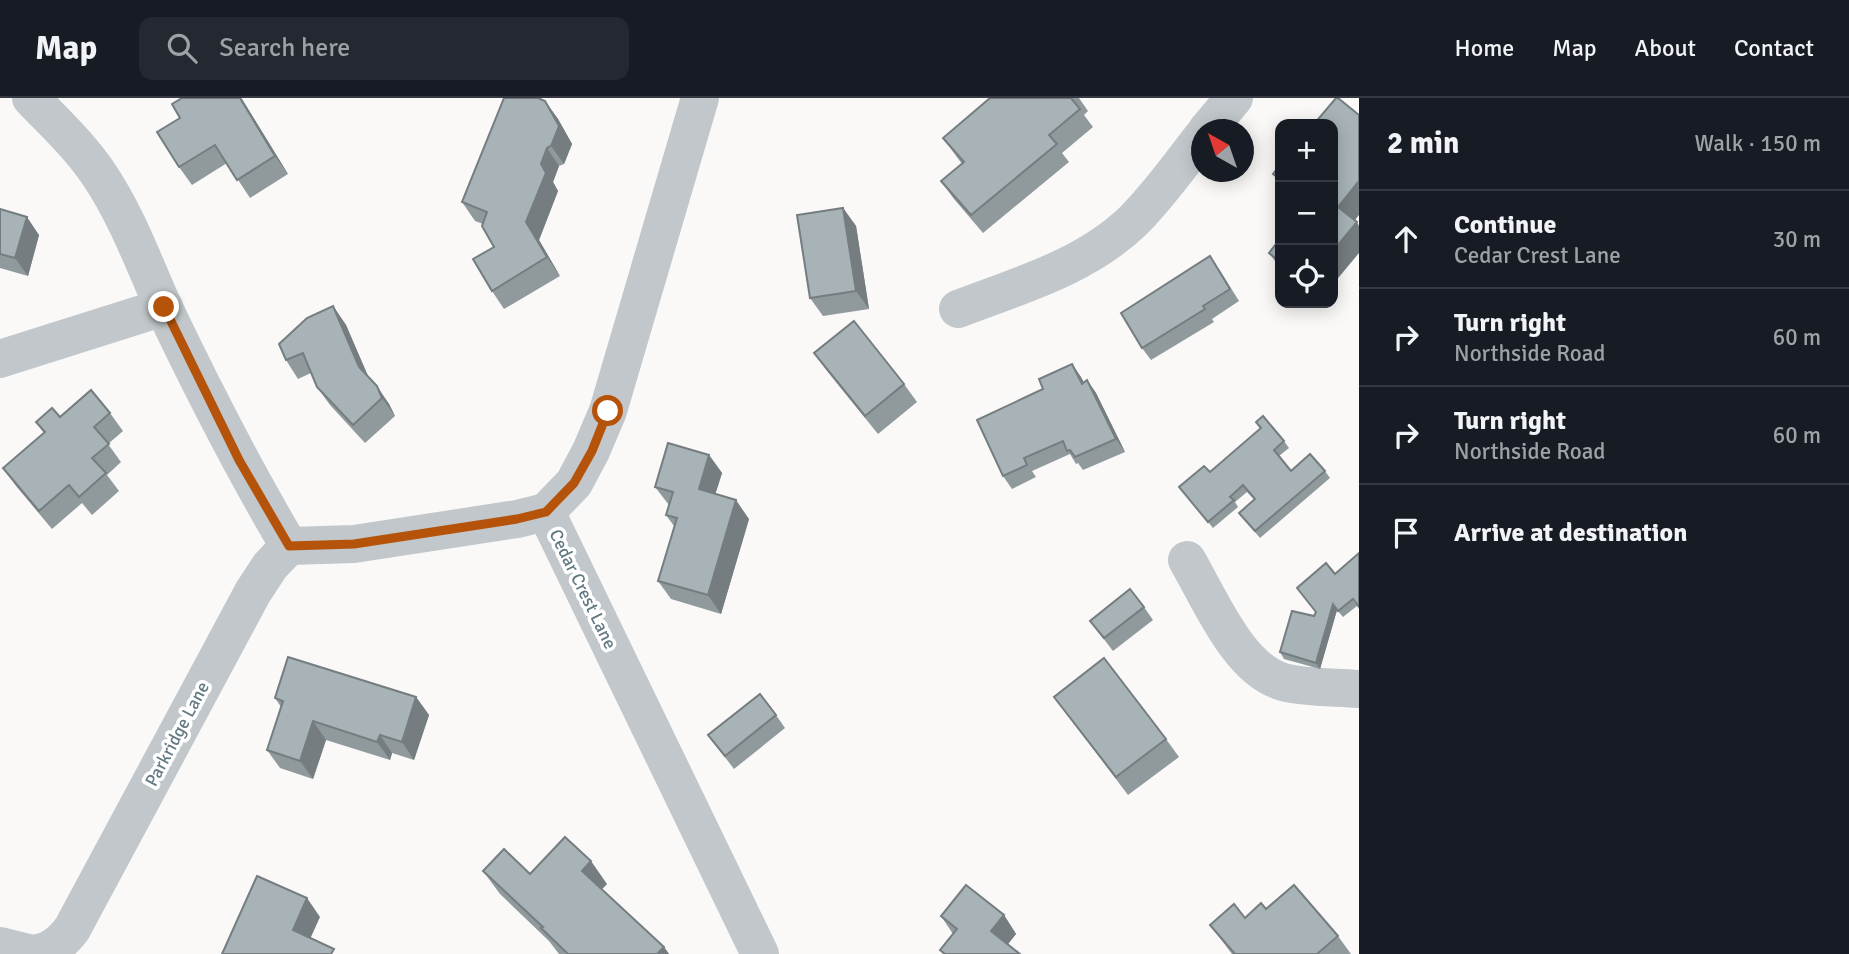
<!DOCTYPE html>
<html lang="en">
<head>
<meta charset="utf-8">
<style>
  :root { --surface:#171b24; --page:#242831; --text:#f1f3f6; --muted:#9ea1a6; --line:#363941 }
  body { margin:0; font-family:Signika,sans-serif; background:var(--page); color:var(--text) }
  .controls { position:absolute; right:21px; top:21px; display:grid; overflow:hidden; border-radius:14px; box-shadow:0 4px 18px #0003 }
  .controls button { width:63px; height:63px; display:grid; place-items:center; padding:0; border:0; border-bottom:2px solid var(--line); background:var(--surface); color:var(--text); font:35px sans-serif }
  .compass { position:absolute; left:1191px; top:21px; width:63px; height:63px; border-radius:50%; background:var(--surface); box-shadow:0 4px 18px #0003; rotate:320deg }
  .stop { position:absolute; width:21px; height:21px; margin:-16px; border:5px solid #b45309; border-radius:50%; background:#fff }
  .stop.end { background:#b45309; border-color:#fff; box-shadow:0 2px 7px #0008 }
  .list { margin:0; padding:0; list-style:none }
  h2 { display:flex; justify-content:space-between; align-items:center; height:91px; margin:0; padding:0 28px; font-size:30px }
  h2 small { font-size:23px; font-weight:400; color:var(--muted) }
  .list li { display:grid; grid-template-columns:46px 1fr auto; gap:21px; align-items:center; box-sizing:border-box; height:98px; padding:0 28px; border-top:2px solid var(--line) }
  .list b { display:block; font-size:26px; white-space:nowrap }
  .list p { margin:0; font-size:23px; white-space:nowrap; color:var(--muted) }
  .list em { font-size:23px; font-style:normal; color:var(--muted) }
  .icon { flex:none; width:38px; height:38px; fill:none; stroke:currentColor; stroke-width:2; stroke-linecap:round; stroke-linejoin:round }
  .map { position:relative; flex:none; width:1359px; height:856px; overflow:hidden }
  header { display:flex; align-items:center; gap:42px; box-sizing:border-box; height:98px; padding:0 35px; background:var(--surface); border-bottom:2px solid var(--line) }
  header strong { font-size:33px }
  nav { display:flex; gap:38px; margin-inline-start:auto; font-size:24px }
  .search { width:490px; height:63px; background:var(--page); display:flex; align-items:center; gap:18px; box-sizing:border-box; padding:0 24px; border-radius:14px; color:var(--muted); font-size:26px }
  main { display:flex }
  aside { flex:1; background:var(--surface) }
  .map>svg:first-child { display:block }
  .lines { fill:none; stroke-linecap:round; stroke-linejoin:round }
  .minor { stroke:#c1c7ca; stroke-width:38 }
  .wall { fill:#909a9d }
  .shaded-wall { fill:#757d80 }
  .building { fill:#a7b3b7; stroke:#757d80; stroke-width:2 }
  .route { stroke:#b45309; stroke-width:9 }
  .labels { text-anchor:middle; stroke-width:7; stroke-linejoin:round; paint-order:stroke }
  .street-label { font-size:18px; fill:#647a83; stroke:#fff }
</style>
</head>
<body>
<header>
<strong>Map</strong>
<div class="search"><svg class="icon" aria-label="search" viewBox="0 0 24 24"><circle cx="10" cy="10" r="6"/><path d="M15 15l6 6"/></svg>Search here</div>
<nav><a>Home</a><a>Map</a><a>About</a><a>Contact</a></nav>
</header>
<main>
<div class="map">
<svg width="1359" height="856" viewBox="0 0 1359 856">
  <rect width="100%" height="100%" fill="#faf9f8"/>
  <g class="lines">
    <!-- minor -->
    <g class="minor">
      <path d="M31,0C54,24 79,47 98,75C126,116 143,163 163,208C202,290 243,370 289,448"/>
      <path d="M700,0L608,313L591,353L574,385L546,414L760,856"/>
      <path d="M1207,32L1234,0"/>
      <path d="M958,211C1018,188 1086,169 1134,122C1159,97 1180,67 1202,39"/>
      <path d="M0,261L164,209"/>
      <path d="M289,448L354,446L517,421L546,414"/>
      <path d="M1187,462C1210,501 1238,571 1283,584C1305,590 1336,589 1359,591"/>
      <path d="M0,848L32,856"/>
      <path d="M34,856C52,853 61,845 72,831L253,494L270,468L289,448"/>
    </g>
  </g>
  <!-- wall -->
  <g class="wall">
    <path d="M241,0L288,76L250,100L227,65L192,87L179,69Z"/>
    <path d="M990,0H1079L1088,13L1084,17L1093,29L1062,55L1069,64L983,135L954,101L941,83L962,66L943,40Z"/>
    <path d="M545,3L558,21L572,46L564,66L559,68L553,84L558,93L539,142L560,178L504,211L492,193L494,149L483,126L475,123L462,104Z"/>
    <path d="M843,110L856,128L869,211L823,218L810,200Z"/>
    <path d="M0,111L39,137L28,178L0,170Z"/>
    <path d="M1280,141V170L1269,155Z"/>
    <path d="M1219,171L1239,203L1212,221L1214,224L1151,262L1142,250Z"/>
    <path d="M333,208L346,227L368,279L389,306L395,318L365,345L330,307L317,289L311,275L298,281L286,262Z"/>
    <path d="M814,255L904,286L917,304L878,336L827,273Z"/>
    <path d="M1072,266L1084,284L1087,282L1096,295L1125,354L1083,372L1078,365L1076,366L1070,356L1032,373L1036,379L1012,391L1003,378L1043,291Z"/>
    <path d="M110,315L123,333L108,346L121,364L107,377L119,393L92,417L82,405L52,431L16,388L3,370L44,335L36,324L60,319Z"/>
    <path d="M1284,343L1289,350L1279,358L1291,373H1325L1330,380L1260,440L1239,415L1255,402L1247,394L1235,404L1238,409L1213,430L1179,389Z"/>
    <path d="M709,357L722,375L715,396L749,421L721,516L671,501L658,483L674,428L666,417L669,407L655,389Z"/>
    <path d="M1326,465L1357,508L1343,519L1337,512L1320,571L1284,561L1280,554L1314,518L1316,514Z"/>
    <path d="M1144,509L1153,522L1113,553L1090,523Z"/>
    <path d="M416,599L429,617L414,662L392,655L390,662L326,642L313,681L280,670L267,652L281,609L275,600Z"/>
    <path d="M1054,599L1166,641L1179,659L1128,697Z"/>
    <path d="M776,617L785,630L734,671L708,637Z"/>
    <path d="M483,773L530,776L607,786L602,791L664,849L669,856H559L549,843L500,796Z"/>
    <path d="M1266,811L1338,838L1351,856H1232L1210,827L1245,820Z"/>
    <path d="M1004,817L1016,836L1008,846L1020,856H943L940,852L953,836L941,818Z"/>
  </g>
  <!-- shaded-wall -->
  <g class="shaded-wall">
    <path d="M240,0L242,1L288,76L275,58Z"/>
    <path d="M545,3L558,21L572,46L564,66L551,48Z"/>
    <path d="M547,50L559,68L553,84L558,93L539,142L560,178L547,159L526,124L541,66Z"/>
    <path d="M1359,83V117L1351,127L1338,109Z"/>
    <path d="M843,110L856,128L869,211L856,193Z"/>
    <path d="M27,119L39,137L28,178L15,160Z"/>
    <path d="M1357,124L1359,128V155L1334,185L1333,183V153Z"/>
    <path d="M333,208L346,227L372,287L359,269Z"/>
    <path d="M1072,266L1081,279L1090,298L1082,286Z"/>
    <path d="M1087,282L1096,295L1125,354L1116,341Z"/>
    <path d="M377,288L389,306L395,318L382,300Z"/>
    <path d="M709,357L722,375L711,410L699,391Z"/>
    <path d="M736,402L749,421L721,516L708,497Z"/>
    <path d="M1333,506L1337,512L1320,571L1316,565Z"/>
    <path d="M416,599L429,617L414,662L402,644Z"/>
    <path d="M313,623L326,642L313,681L300,663Z"/>
    <path d="M380,637L392,655L390,662L377,644Z"/>
    <path d="M591,763L607,786L598,795L582,773Z"/>
    <path d="M307,800L320,819L306,850L293,832Z"/>
    <path d="M1004,817L1016,836L1004,851L991,833Z"/>
    <path d="M664,849L669,856H657Z"/>
  </g>
  <!-- building -->
  <g class="building">
    <path d="M182,0H240L275,58L237,82L215,47L179,69L157,34L180,20L172,6Z"/>
    <path d="M504,0H538L545,3L559,28L551,48L547,50L541,66L546,75L526,124L547,159L492,193L473,161L494,149L482,128L487,114L462,104Z"/>
    <path d="M990,0H1071L1080,11L1049,37L1057,46L971,117L941,83L964,64L943,40Z"/>
    <path d="M1336,0H1338L1359,17V83L1338,109L1357,124L1333,153V26H1314Z"/>
    <path d="M1280,67V81L1273,76Z"/>
    <path d="M843,110L856,193L810,200L797,117Z"/>
    <path d="M0,111L27,119L15,160L0,156Z"/>
    <path d="M1280,141V164L1269,155Z"/>
    <path d="M1210,158L1230,191L1203,208L1205,211L1142,250L1121,215Z"/>
    <path d="M333,208L359,269L377,288L382,300L353,327L317,289L303,255L286,262L279,246L307,220Z"/>
    <path d="M854,223L904,286L865,318L814,255Z"/>
    <path d="M1072,266L1082,286L1087,282L1116,341L1075,359L1070,352L1067,353L1063,343L1024,360L1027,367L1003,378L977,322L1043,291L1039,281Z"/>
    <path d="M91,292L110,315L94,329L109,346L92,360L106,375L79,399L69,387L39,413L3,370L45,334L36,324L52,310L60,319Z"/>
    <path d="M1263,318L1284,343L1274,352L1291,373L1310,356L1325,373L1255,433L1239,415L1255,401L1243,387L1230,399L1234,402L1208,424L1179,389L1204,368L1210,374L1261,330L1256,324Z"/>
    <path d="M668,345L709,357L699,391L736,402L708,497L658,483L677,420L666,417L673,394L655,389Z"/>
    <path d="M1359,455V509L1353,501L1338,513L1333,506L1316,565L1280,554L1292,513L1314,518L1316,514L1297,490L1326,465L1335,476Z"/>
    <path d="M1130,491L1144,509L1104,540L1090,523Z"/>
    <path d="M288,559L416,599L402,644L380,637L377,644L313,623L300,663L267,652L283,603L275,600Z"/>
    <path d="M1104,560L1166,641L1116,679L1054,599Z"/>
    <path d="M760,596L776,617L725,658L708,637Z"/>
    <path d="M565,739L591,763L582,773L664,849L657,856H568L541,830L543,829L483,773L504,751L530,776Z"/>
    <path d="M257,778L307,800L293,832L334,851L331,856H222Z"/>
    <path d="M966,787L1004,817L991,833L1020,856H945L940,852L957,831L941,818Z"/>
    <path d="M1294,787L1338,838L1317,856H1235L1210,827L1234,806L1245,820L1261,805L1266,811Z"/>
  </g>
  <g class="lines">
    <!-- route -->
    <path class="route" d="M164,209L239,362L289,448L354,446L517,421L546,414L574,385L592,353L608,313"/>
  </g>
  <g class="labels">
    <!-- street labels -->
    <g class="street-label">
      <text transform="translate(583 491) rotate(64)" y="6">Cedar Crest Lane</text>
      <text transform="translate(177 636) rotate(-62)" y="6">Parkridge Lane</text>
    </g>
  </g>
</svg>
<div class="controls">
<button>+</button>
<button>−</button>
<button><svg class="icon" aria-label="locate" viewBox="0 0 24 24"><circle cx="12" cy="12" r="6"/><path d="M12 2v4M12 18v4M2 12h4M18 12h4"/></svg></button>
</div>
<svg class="compass" viewBox="-18 -18 36 36"><path d="M0-13l5 13h-10z" fill="#e53935"/><path d="M0 13l5-13h-10z" fill="#9ea1a6"/></svg>
<div class="stop" style="left:608px;top:313px"></div>
<div class="stop end" style="left:164px;top:209px"></div>
</div>
<aside>
<h2>2 min<small>Walk · 150 m</small></h2>
<ul class="list">
<li><svg class="icon" aria-label="ahead" viewBox="0 0 24 24"><path d="M12 20V5M6 11l6-6 6 6"/></svg><div><b>Continue</b><p>Cedar Crest Lane</p></div><em>30 m</em></li>
<li><svg class="icon" aria-label="right" viewBox="0 0 24 24"><path d="M7 20v-9h11M14 6l5 5-5 5"/></svg><div><b>Turn right</b><p>Northside Road</p></div><em>60 m</em></li>
<li><svg class="icon" aria-label="right" viewBox="0 0 24 24"><path d="M7 20v-9h11M14 6l5 5-5 5"/></svg><div><b>Turn right</b><p>Northside Road</p></div><em>60 m</em></li>
<li><svg class="icon" aria-label="arrive" viewBox="0 0 24 24"><path d="M6 21V4h12l-3 4 3 4H6"/></svg><div><b>Arrive at destination</b></div></li>
</ul>
</aside>
</main>
</body>
</html>
